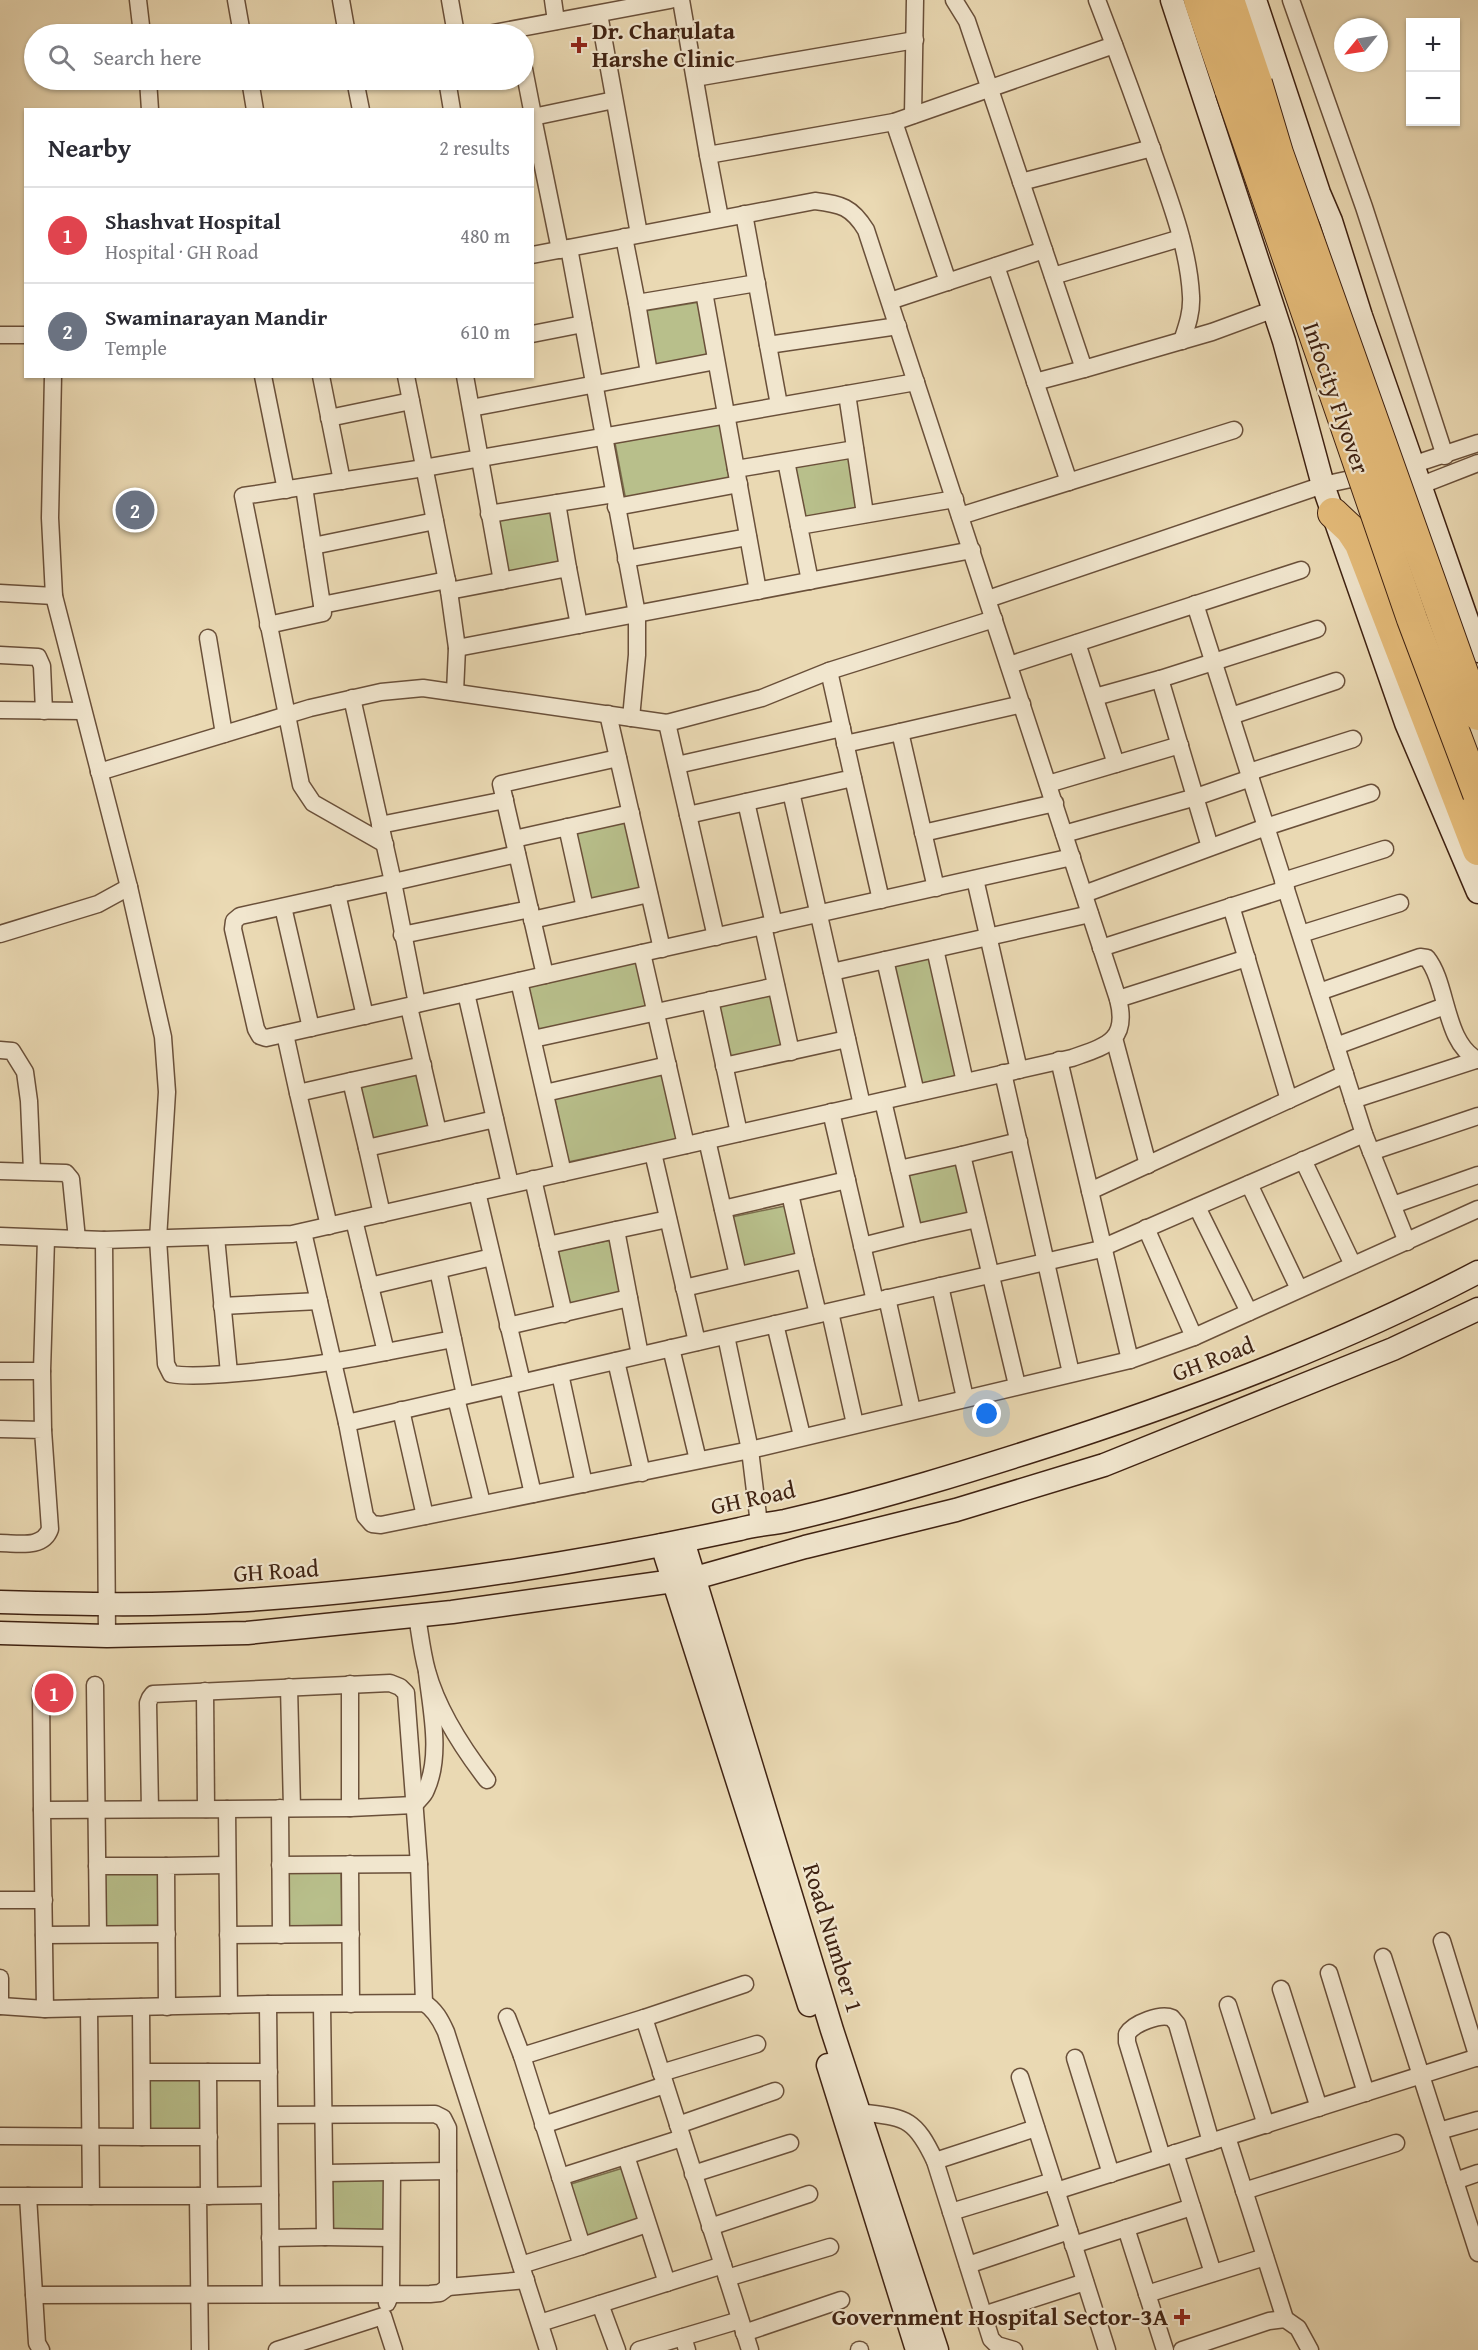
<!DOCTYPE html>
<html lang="en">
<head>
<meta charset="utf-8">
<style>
  :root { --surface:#fff; --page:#f2f2f3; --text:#2b2b33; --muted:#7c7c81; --line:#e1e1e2; --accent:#8f2418 }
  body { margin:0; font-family:"Gentium Book Plus",serif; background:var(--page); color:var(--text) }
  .controls { position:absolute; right:18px; top:18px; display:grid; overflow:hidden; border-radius:0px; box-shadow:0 2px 4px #0004 }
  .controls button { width:54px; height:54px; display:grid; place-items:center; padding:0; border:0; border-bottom:2px solid var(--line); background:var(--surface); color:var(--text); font:30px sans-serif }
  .compass { position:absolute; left:1334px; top:18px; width:54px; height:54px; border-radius:50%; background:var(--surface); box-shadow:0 2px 4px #0004; rotate:240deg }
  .you { position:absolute; left:987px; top:1414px; width:21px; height:21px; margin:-15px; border:4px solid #fff; border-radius:50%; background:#1a73e8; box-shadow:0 0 0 9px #1a73e833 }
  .badge { display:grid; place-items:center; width:39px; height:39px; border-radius:50%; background:var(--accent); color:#fff; font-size:20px; font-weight:700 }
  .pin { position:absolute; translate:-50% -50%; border:3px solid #fff; box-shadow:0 2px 6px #0006 }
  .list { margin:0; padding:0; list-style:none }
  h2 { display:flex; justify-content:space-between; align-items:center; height:78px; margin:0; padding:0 24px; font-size:26px }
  h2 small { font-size:20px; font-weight:400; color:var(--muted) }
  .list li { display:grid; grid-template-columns:39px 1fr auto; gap:18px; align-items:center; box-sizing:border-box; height:96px; padding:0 24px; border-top:2px solid var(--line) }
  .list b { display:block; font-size:22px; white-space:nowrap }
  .list p { margin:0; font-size:20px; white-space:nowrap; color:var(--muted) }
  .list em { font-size:20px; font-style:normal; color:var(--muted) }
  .icon { flex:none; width:33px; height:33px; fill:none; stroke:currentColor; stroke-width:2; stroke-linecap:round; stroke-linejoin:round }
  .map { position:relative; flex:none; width:1478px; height:2350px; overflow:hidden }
  .search { position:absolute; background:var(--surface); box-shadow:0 2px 4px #0004; left:24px; top:24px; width:510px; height:66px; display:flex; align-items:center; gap:15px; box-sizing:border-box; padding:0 21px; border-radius:33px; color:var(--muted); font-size:22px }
  .panel { position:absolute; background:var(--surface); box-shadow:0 2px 4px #0004; left:24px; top:108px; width:510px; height:270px; border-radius:0px }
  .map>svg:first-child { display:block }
  .green { fill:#b8bf8b; stroke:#7c704e; stroke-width:1.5 }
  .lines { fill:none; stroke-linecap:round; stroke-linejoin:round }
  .street-casing { stroke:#6a503a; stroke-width:19 }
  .secondary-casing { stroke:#3f2212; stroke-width:25 }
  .highway-casing { stroke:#3f2212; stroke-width:32 }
  .street { stroke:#f1e6ce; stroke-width:16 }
  .secondary { stroke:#f1e6ce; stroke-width:22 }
  .highway { stroke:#e5bc7a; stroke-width:30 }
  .highway-bridge-casing { stroke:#3f2212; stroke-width:32; stroke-linecap:butt }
  .highway-bridge { stroke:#e5bc7a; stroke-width:30 }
  .poi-dot { fill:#8f2418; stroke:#f1e6ce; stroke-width:2 }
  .labels { text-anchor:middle; stroke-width:4.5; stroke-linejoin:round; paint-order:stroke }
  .poi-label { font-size:24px; font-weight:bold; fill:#3f2212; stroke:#f1e6ce; text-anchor:start }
  .street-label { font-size:24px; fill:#3f2212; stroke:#f1e6ce }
</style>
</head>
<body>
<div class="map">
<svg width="1478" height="2350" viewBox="0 0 1478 2350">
  <rect width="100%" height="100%" fill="#ead9b3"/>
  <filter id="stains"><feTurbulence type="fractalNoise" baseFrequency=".00333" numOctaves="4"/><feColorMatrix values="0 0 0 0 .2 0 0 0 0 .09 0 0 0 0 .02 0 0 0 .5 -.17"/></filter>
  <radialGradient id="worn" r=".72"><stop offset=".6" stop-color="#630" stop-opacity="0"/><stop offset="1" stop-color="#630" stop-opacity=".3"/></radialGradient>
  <!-- green -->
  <g class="green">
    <path d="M700,302L710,357L654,366L645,311Z"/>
    <path d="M720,424L731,482L626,501L615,443Z"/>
    <path d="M849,456L858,509L804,518L795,464Z"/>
    <path d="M553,508L562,563L507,573L497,517Z"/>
    <path d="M628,821L643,888L591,900L575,832Z"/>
    <path d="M931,956L959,1075L919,1084L891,965Z"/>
    <path d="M638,962L647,1008L537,1030L528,985Z"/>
    <path d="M772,994L783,1047L730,1058L719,1005Z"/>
    <path d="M418,1071L430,1128L373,1141L360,1083Z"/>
    <path d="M662,1072L677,1139L568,1162L554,1095Z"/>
    <path d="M959,1162L971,1215L918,1226L906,1173Z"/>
    <path d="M785,1206L796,1258L743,1270L732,1217Z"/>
    <path d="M611,1240L622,1293L569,1304L558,1251Z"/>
    <path d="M159,1871L160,1925L105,1926V1872Z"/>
    <path d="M341,1871L342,1925L288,1926L287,1872Z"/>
    <path d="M202,2077L203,2131L149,2132L148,2078Z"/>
    <path d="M623,2168L639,2220L587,2236L571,2184Z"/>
    <path d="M386,2177L387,2231L332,2232L331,2178Z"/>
  </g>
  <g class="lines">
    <defs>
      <g id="street">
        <path d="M138,0L142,34"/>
        <path d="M236,0L242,34"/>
        <path d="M341,0L347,34"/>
        <path d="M450,0L456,34"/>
        <path d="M553,0L556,21"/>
        <path d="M681,0L708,155L894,122L1114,45"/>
        <path d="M954,0L967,21L1084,369L1212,332L1272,310"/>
        <path d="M1097,0C1119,57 1140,114 1160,172C1174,212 1189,254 1191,296C1192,312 1187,326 1182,341"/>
        <path d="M1291,0L1364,207L1445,456"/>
        <path d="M599,14L639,234"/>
        <path d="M488,34L670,0"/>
        <path d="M524,69L532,110"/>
        <path d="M695,78L915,40"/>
        <path d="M148,80L150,110"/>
        <path d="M250,80L255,110"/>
        <path d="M355,80L361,110"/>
        <path d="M447,80L452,110"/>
        <path d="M532,113L560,250"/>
        <path d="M913,115L915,0"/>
        <path d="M533,117L614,100"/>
        <path d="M894,122L948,282"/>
        <path d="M708,155L720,218"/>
        <path d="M1021,182L1152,148"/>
        <path d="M744,214L779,405"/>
        <path d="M624,237L637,303L757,283"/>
        <path d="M569,248L637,614V655L631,718"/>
        <path d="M996,266L1069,482"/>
        <path d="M1053,276L1181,238"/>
        <path d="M704,292L758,591"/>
        <path d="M890,301L1044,250"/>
        <path d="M637,303L649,373"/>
        <path d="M532,334L583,324"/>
        <path d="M0,335H26"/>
        <path d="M768,345L898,326"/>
        <path d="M53,376L50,518L54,596L129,887L163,1037L167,1092L158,1239L166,1364L171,1374C189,1377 208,1375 226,1374C280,1370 333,1363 386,1352L354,1220"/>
        <path d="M263,376L286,490"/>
        <path d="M321,376L342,481"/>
        <path d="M406,376L449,591L457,648L455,692"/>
        <path d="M465,376L502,581"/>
        <path d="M1035,382L1084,369"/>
        <path d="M847,394L865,514"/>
        <path d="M471,408L716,361"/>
        <path d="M329,418L411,401"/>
        <path d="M786,461L799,526"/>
        <path d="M1403,468L1478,443"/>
        <path d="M736,469L855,449"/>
        <path d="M1419,486L1478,463"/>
        <path d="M304,487L322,605L447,580"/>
        <path d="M557,503L568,568"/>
        <path d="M616,507L739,484"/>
        <path d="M489,514L614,494"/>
        <path d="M960,516L1234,430"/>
        <path d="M313,546L435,521"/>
        <path d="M626,559L748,537"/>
        <path d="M810,581L799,526L955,499"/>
        <path d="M449,591L568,568L579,625"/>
        <path d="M0,593L54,596"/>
        <path d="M988,599L1323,485L1369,475"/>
        <path d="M1195,604L1364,1134L1407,1242"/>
        <path d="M268,625L323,613L322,605"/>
        <path d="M208,638L224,734"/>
        <path d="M1077,643L1116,764"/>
        <path d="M457,648L972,550"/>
        <path d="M0,655L38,657L42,666L44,711"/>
        <path d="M1009,665L1301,570"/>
        <path d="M829,671L853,778L791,792L862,1105"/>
        <path d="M1095,697L1160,679"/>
        <path d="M352,698L393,882L417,1004L266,1038L260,1036L256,1029L233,929L234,921L240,916C332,896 425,875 517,854"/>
        <path d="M0,710L82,711"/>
        <path d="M608,714L662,949"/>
        <path d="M1231,716L1336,681"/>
        <path d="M667,723L716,937"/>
        <path d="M900,732L1022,704"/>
        <path d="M845,744L900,732L936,888"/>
        <path d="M677,765L842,728"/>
        <path d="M99,772L310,708L381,692L423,688L667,723L762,698L829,671L994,619"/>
        <path d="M1249,772L1353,739"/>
        <path d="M853,778L881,900"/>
        <path d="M1048,784L1180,745"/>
        <path d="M746,802L774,924"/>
        <path d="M688,815L791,792"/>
        <path d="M380,825L505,800"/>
        <path d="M567,827L585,908"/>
        <path d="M923,833L1055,803"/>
        <path d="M1064,834L1196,797L1251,778"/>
        <path d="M514,839L631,813"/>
        <path d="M385,844L313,803L301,785L243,496L424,468L916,382"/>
        <path d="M1210,847L1160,679L1317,629"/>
        <path d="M975,879L1019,1070"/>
        <path d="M1283,881L1385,849"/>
        <path d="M337,894L365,1016"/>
        <path d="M1084,894L1266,827L1371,793"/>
        <path d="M1231,906L1289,1100"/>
        <path d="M283,907L311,1028"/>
        <path d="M532,920L649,894"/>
        <path d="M763,926L791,1052"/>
        <path d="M0,934L98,904L129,887"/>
        <path d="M1301,934L1400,903"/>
        <path d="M402,935L530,909"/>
        <path d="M1101,948L1286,889"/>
        <path d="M935,949L965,1082"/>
        <path d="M642,953L1072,857"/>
        <path d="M885,960L916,1093"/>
        <path d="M832,972L1090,914"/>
        <path d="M545,975L501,784L618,758"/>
        <path d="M519,981L563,1173"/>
        <path d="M1319,992L1420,957L1427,958C1448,984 1444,1043 1478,1060"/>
        <path d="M466,993L642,953L686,1145"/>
        <path d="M1118,999L1247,958"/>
        <path d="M710,1000L739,1133"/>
        <path d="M417,1004L466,993L495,1119"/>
        <path d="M285,1034L298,1093"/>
        <path d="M1114,1038L1148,1165"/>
        <path d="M533,1039L776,986"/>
        <path d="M1336,1046L1445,1006"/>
        <path d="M0,1050L12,1051L25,1072L29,1101L32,1171"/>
        <path d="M1059,1060L1130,1360"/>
        <path d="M724,1066L847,1039"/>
        <path d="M1003,1073L1071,1373"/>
        <path d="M351,1081L423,1065"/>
        <path d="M545,1093L668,1065"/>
        <path d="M1353,1100L1476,1060"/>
        <path d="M883,1101L899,1169L962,1155"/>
        <path d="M831,1112L875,1301"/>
        <path d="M438,1132L495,1119L510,1184"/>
        <path d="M707,1140L738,1275"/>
        <path d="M1371,1152L1478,1116"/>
        <path d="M653,1153L697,1342"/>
        <path d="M1303,1160L1353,1265"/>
        <path d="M0,1171L66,1173L71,1179L77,1239"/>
        <path d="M533,1179L564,1314"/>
        <path d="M1249,1184L1299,1289"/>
        <path d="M1090,1191L1345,1074"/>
        <path d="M477,1192L522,1382"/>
        <path d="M790,1194L805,1260"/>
        <path d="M1393,1205L1478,1175"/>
        <path d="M1197,1207L1249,1312"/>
        <path d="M723,1209L847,1180"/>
        <path d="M382,1214L367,1148L438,1132L409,1007"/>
        <path d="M329,1226L298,1093L351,1081L367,1148"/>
        <path d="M1146,1228L1194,1337"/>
        <path d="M616,1230L668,1219"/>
        <path d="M303,1232L347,1423L1097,1250L1364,1134"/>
        <path d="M914,1233L977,1219"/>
        <path d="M0,1236L104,1240"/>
        <path d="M216,1237L229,1373"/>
        <path d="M548,1245L616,1230L629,1298"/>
        <path d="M862,1246L914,1233L899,1169"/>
        <path d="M438,1270L465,1395"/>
        <path d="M370,1286L492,1257"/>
        <path d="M940,1286L965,1398"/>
        <path d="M684,1288L805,1260L818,1314"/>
        <path d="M887,1298L912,1410"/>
        <path d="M222,1306L319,1301"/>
        <path d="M830,1312L855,1424"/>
        <path d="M775,1324L802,1436"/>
        <path d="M508,1326L629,1298L640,1355"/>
        <path d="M726,1336L750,1450L759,1524"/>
        <path d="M671,1348L698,1460"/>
        <path d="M386,1352L453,1339"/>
        <path d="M616,1361L642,1473"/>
        <path d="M0,1371H42"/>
        <path d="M560,1374L584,1484"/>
        <path d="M1017,1385L962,1155L1019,1141"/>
        <path d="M508,1386L533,1494"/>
        <path d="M456,1398L482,1503"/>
        <path d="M401,1410L425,1516"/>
        <path d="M347,1423L365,1516L372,1524L381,1525L750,1450L1130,1360L1194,1337L1478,1209"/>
        <path d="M0,1429L43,1430L50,1529C43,1549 18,1543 0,1543"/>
        <path d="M43,1430L42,1371L46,1239"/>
        <path d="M417,1616C420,1634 422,1653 427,1671C437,1708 464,1750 487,1780"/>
        <path d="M107,1636L104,1240L292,1234L1072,1058C1106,1046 1129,1041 1118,999L866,230C852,207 841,204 815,201L532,255"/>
        <path d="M350,1684V1808"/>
        <path d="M95,1685L98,1934"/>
        <path d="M289,1687L292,1808"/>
        <path d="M41,1689L42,1810"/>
        <path d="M205,1691L206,1809"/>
        <path d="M280,1808L281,1935"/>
        <path d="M150,1809L148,1703L150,1698L153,1694L390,1683L400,1687L406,1693L419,1864L424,2003"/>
        <path d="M227,1809L350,1808L414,1805C418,1800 424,1796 426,1790C442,1755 431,1709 427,1672"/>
        <path d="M350,1864L351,2004"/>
        <path d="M280,1865L419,1864"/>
        <path d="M97,1866H166"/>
        <path d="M0,1900H44"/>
        <path d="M44,1935L167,1934"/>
        <path d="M228,1935L351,1934"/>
        <path d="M1442,1941L1478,2058"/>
        <path d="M1383,1957L1478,2253"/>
        <path d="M1329,1973L1366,2093"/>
        <path d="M0,1978V2006"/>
        <path d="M1281,1989L1319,2108"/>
        <path d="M268,2004L271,2294"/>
        <path d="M1228,2005L1266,2125"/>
        <path d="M1,2006L45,2009L268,2004L424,2003C435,2009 441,2021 446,2032L548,2350"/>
        <path d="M167,2007L166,1866L227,1865"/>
        <path d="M45,2009L42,1810L227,1809L229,2005"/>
        <path d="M507,2017L522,2056"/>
        <path d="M644,2018L745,1984"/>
        <path d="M1075,2058L1111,2174"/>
        <path d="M142,2072H208"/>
        <path d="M661,2073L757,2044"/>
        <path d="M1020,2077L1107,2350"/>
        <path d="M859,2112C905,2118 914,2116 935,2161L991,2339L997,2345L1014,2350"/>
        <path d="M543,2125L665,2085"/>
        <path d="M678,2125L775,2091"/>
        <path d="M1439,2131L1478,2120"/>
        <path d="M0,2136L142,2137L141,2007"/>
        <path d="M142,2137H209"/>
        <path d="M1227,2137L1285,2319"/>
        <path d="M626,2156L667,2283"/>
        <path d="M1162,2157L1127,2042V2034C1134,2023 1161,2013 1172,2018L1177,2024L1211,2142"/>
        <path d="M935,2161L1036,2128"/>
        <path d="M325,2173L448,2171"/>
        <path d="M693,2174L790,2143"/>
        <path d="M560,2177L682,2138"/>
        <path d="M1455,2181L1478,2173"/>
        <path d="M1056,2191L1478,2057"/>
        <path d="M1244,2191L1396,2143"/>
        <path d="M0,2196H91L89,2008"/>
        <path d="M28,2196L37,2343L41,2350"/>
        <path d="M91,2196H198"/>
        <path d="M209,2196L208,2072H269"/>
        <path d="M1192,2207L1213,2273"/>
        <path d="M951,2212L1053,2181"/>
        <path d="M710,2227L809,2194"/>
        <path d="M1126,2228L1165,2350"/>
        <path d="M325,2237L391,2238"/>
        <path d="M270,2238L325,2237L322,2004"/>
        <path d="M1073,2245L1192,2207L1175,2153"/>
        <path d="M582,2246L647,2224"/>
        <path d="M521,2265L582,2246L522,2056L644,2018L750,2350"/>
        <path d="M968,2265L1069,2231"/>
        <path d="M727,2278L830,2247"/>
        <path d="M448,2287L526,2280"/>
        <path d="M1147,2294L1265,2257"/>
        <path d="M34,2295L430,2294L440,2293L448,2287V2128L443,2118L435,2114L270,2115"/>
        <path d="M387,2303L391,2293L392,2172"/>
        <path d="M600,2304L617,2350"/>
        <path d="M983,2315L1085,2282"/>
        <path d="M540,2323L723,2265"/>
        <path d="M744,2333L841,2300"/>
        <path d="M200,2350L198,2196L270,2195"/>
        <path d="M277,2350L383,2316L394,2350"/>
        <path d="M639,2350L683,2337"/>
        <path d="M687,2350L683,2337L740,2320"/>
        <path d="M859,2350H860"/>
        <path d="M1182,2350L1269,2321L1285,2319L1298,2328L1310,2350"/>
      </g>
      <g id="secondary">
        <path d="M1172,0L1284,341L1323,485L1406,723L1478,892"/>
        <path d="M1255,0L1319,193L1331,221L1361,316L1478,651"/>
        <path d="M683,1541L832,2030L937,2350"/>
        <path d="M662,1545L809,2005"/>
        <path d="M0,1602C77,1604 154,1606 230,1601C402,1591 572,1565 740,1529C755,1525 770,1524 785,1521C880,1499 973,1470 1066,1440C1206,1394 1347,1341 1478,1272"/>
        <path d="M0,1633L107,1636L247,1633L452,1612L695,1578L805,1547L956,1510L1104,1465L1393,1349L1478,1309"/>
        <path d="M828,2065L917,2350"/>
      </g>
      <g id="highway">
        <path d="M1199,0L1230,90"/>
        <path d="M1229,0L1257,83"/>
        <path d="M1333,513L1350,529L1360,544L1478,850"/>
      </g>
    </defs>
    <!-- street casing -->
    <use href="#street" class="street-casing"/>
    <!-- secondary casing -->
    <use href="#secondary" class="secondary-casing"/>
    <!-- highway casing -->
    <use href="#highway" class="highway-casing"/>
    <!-- street -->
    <use href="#street" class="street"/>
    <!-- secondary -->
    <use href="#secondary" class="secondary"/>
    <!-- highway -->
    <use href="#highway" class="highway"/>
    <defs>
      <g id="highway-bridge">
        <path d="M1257,83L1278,153L1478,715"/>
        <path d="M1230,90L1412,619L1478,794"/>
      </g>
    </defs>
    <!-- highway-bridge casing -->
    <use href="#highway-bridge" class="highway-bridge-casing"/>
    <!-- highway-bridge -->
    <use href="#highway-bridge" class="highway-bridge"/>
  </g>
  <!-- markers -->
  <g class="poi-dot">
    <path d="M576 36h6v6h6v6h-6v6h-6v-6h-6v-6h6z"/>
    <path d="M1179 2308h6v6h6v6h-6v6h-6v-6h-6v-6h6z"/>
  </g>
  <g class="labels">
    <!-- poi labels -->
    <g class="poi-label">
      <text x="592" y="39">Dr. Charulata<tspan x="592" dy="28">Harshe Clinic</tspan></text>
      <text x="1168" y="2325" text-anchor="end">Government Hospital Sector-3A</text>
    </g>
    <!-- street labels -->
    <g class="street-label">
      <text transform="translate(1336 398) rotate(71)" y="8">Infocity Flyover</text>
      <text transform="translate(1213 1359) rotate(-21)" y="8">GH Road</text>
      <text transform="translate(753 1498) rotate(-12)" y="8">GH Road</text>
      <text transform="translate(276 1571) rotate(-4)" y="8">GH Road</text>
      <text transform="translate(833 1938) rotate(73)" y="8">Road Number 1</text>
    </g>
  </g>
  <rect width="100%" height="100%" filter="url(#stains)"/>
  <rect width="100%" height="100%" fill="url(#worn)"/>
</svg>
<div class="controls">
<button>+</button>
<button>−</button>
</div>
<svg class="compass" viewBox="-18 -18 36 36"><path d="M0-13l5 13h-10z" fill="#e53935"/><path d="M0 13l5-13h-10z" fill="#7c7c81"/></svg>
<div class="you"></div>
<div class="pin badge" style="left:54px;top:1693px;background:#e0444e">1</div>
<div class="pin badge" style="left:135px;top:510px;background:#6b7280">2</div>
<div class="search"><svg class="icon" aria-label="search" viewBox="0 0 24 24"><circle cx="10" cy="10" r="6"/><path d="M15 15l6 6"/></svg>Search here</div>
<section class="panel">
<h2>Nearby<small>2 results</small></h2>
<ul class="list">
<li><span class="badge" style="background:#e0444e">1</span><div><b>Shashvat Hospital</b><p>Hospital · GH Road</p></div><em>480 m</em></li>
<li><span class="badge" style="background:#6b7280">2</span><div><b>Swaminarayan Mandir</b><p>Temple</p></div><em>610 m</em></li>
</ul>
</section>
</div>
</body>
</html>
